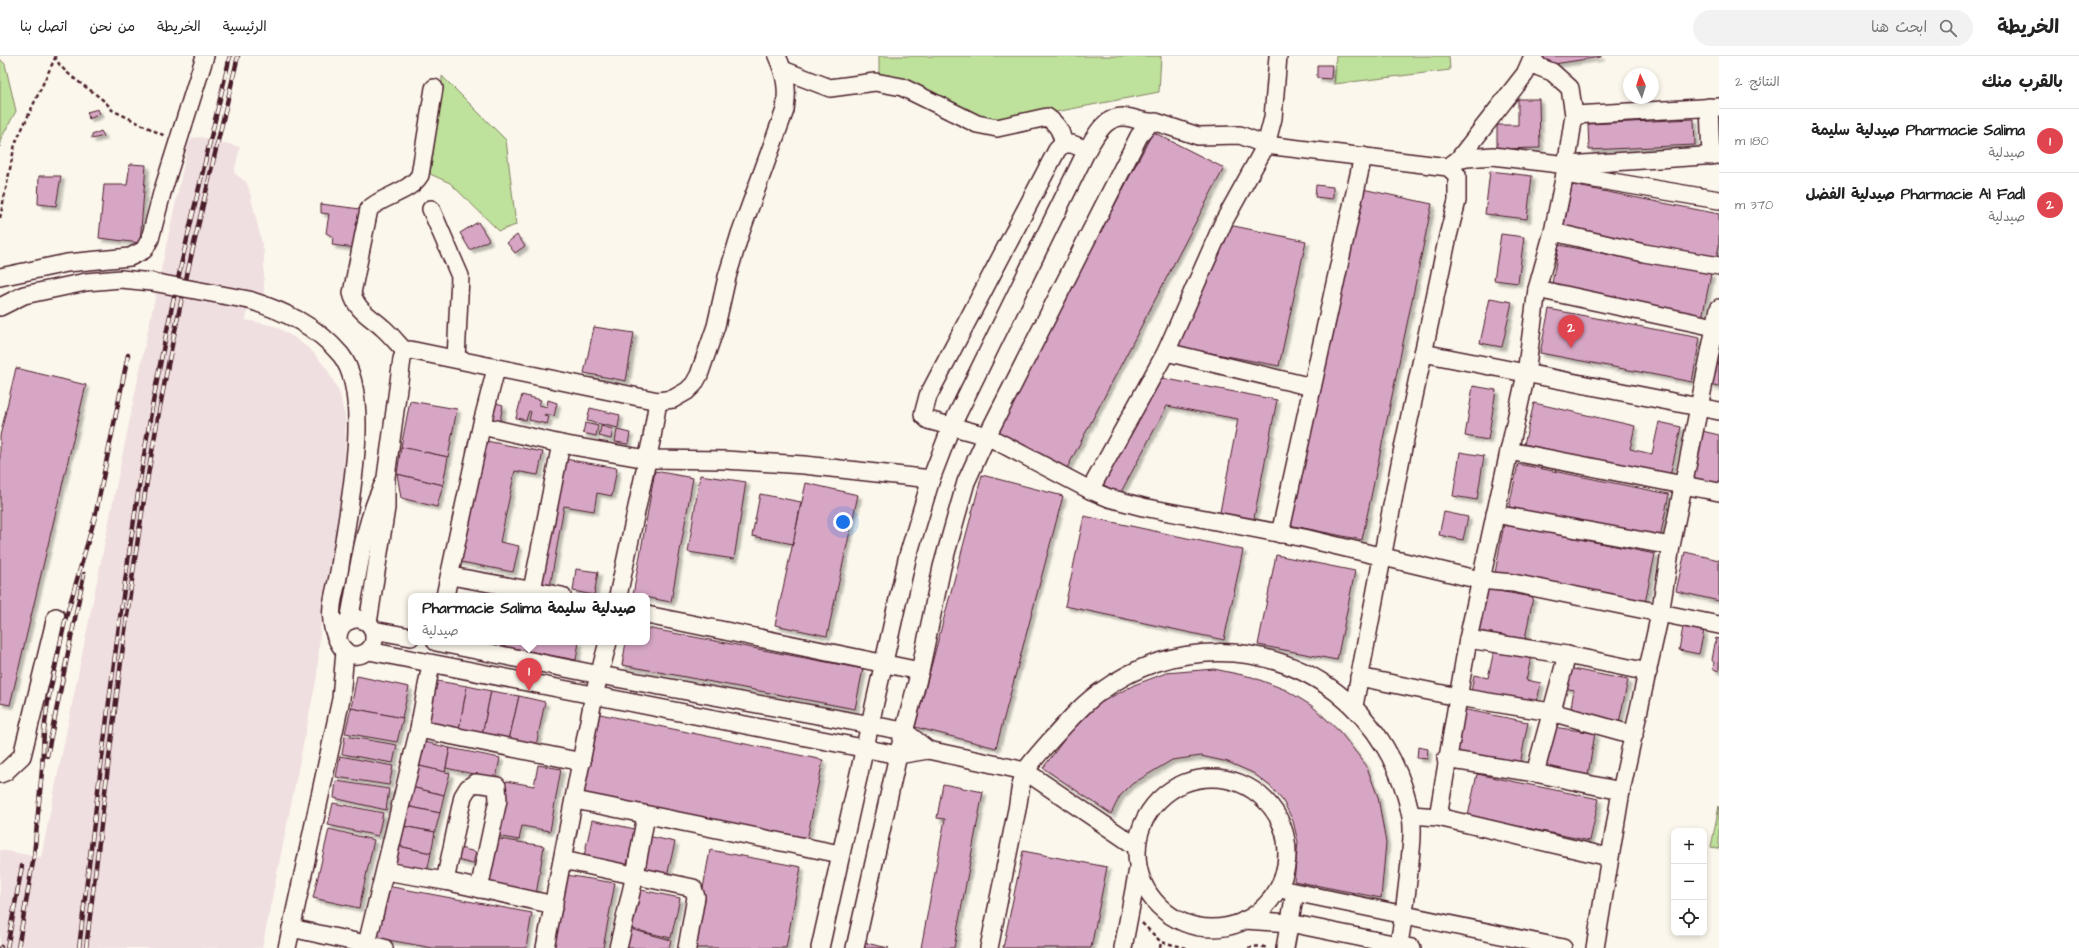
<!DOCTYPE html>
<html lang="ar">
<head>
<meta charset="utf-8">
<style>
  :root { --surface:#fff; --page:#f2f2f2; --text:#222; --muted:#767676; --line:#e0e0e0; --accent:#0b8043 }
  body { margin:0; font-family:"Architects Daughter","Playpen Sans Arabic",sans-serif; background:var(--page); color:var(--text); direction:rtl }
  .controls { position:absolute; right:12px; bottom:12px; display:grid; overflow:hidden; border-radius:8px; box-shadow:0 2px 6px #0003 }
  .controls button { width:36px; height:36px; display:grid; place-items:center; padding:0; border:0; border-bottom:1px solid var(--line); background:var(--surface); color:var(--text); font:20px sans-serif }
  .compass { position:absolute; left:1623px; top:12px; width:36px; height:36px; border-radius:50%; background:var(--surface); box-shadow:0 2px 6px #0003; rotate:356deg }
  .you { position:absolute; left:843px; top:466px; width:14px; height:14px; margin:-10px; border:3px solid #fff; border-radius:50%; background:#1a73e8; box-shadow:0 0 0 6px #1a73e833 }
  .badge { display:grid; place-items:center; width:26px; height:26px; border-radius:50%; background:var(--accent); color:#fff; font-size:13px; font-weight:700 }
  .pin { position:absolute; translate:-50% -33px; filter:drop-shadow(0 1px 2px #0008) }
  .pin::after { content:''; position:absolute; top:21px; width:14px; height:12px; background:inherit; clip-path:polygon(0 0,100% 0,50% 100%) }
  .popup { position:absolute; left:408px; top:537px; width:242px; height:52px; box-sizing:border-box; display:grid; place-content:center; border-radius:8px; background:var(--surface); filter:drop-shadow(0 1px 3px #0005); font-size:13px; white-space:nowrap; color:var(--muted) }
  .popup b { font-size:15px; color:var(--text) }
  .popup::after { content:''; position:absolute; left:50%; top:100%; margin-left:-8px; border:8px solid transparent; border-top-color:var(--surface) }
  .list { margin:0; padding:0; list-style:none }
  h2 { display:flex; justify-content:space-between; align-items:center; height:52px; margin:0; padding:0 16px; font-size:17px }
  h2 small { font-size:13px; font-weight:400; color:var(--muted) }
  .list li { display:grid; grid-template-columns:26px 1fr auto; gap:12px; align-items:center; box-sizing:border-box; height:64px; padding:0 16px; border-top:1px solid var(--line) }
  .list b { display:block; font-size:15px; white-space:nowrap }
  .list p { margin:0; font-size:13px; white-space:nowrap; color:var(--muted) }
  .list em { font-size:13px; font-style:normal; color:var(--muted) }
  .icon { flex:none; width:22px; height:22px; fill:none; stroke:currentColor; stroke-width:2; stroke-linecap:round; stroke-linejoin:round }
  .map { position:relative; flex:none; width:1719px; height:892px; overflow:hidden; direction:ltr }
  header { display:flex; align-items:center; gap:24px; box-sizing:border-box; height:56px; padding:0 20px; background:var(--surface); border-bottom:1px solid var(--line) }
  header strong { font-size:19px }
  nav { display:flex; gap:22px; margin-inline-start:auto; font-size:14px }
  .search { width:280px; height:36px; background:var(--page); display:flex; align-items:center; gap:10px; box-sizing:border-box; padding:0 14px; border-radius:22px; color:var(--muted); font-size:15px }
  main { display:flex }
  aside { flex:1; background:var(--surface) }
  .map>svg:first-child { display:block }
  .built { fill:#f0dfe0 }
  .green { fill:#bee19b; stroke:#848063 }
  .building { fill:#d7a6c5; stroke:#4a1f2b; filter:url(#shadow) }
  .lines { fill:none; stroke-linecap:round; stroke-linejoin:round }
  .minor-casing { stroke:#4a1f2b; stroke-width:20 }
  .path { stroke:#4a1f2b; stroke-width:2.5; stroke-dasharray:4 3; stroke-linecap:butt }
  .minor { stroke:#fbf7ec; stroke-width:17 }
  .rail-casing { stroke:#4a1f2b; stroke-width:4.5 }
  .rail { stroke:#fbf7ec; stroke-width:3; stroke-dasharray:9; stroke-linecap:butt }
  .minor-bridge-casing { stroke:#4a1f2b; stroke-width:20; stroke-linecap:butt }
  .minor-bridge { stroke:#fbf7ec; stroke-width:17 }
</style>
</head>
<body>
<header>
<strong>الخريطة</strong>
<div class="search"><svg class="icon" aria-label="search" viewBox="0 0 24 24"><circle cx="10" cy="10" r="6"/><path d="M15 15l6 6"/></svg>ابحث هنا</div>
<nav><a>الرئيسية</a><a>الخريطة</a><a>من نحن</a><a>اتصل بنا</a></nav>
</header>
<main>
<aside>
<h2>بالقرب منك<small>النتائج: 2</small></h2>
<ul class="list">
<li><span class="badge" style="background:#e0444e">1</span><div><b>Pharmacie Salima صيدلية سليمة</b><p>صيدلية</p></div><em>180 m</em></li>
<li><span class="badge" style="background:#e0444e">2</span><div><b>Pharmacie Al Fadl صيدلية الفضل</b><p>صيدلية</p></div><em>370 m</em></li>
</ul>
</aside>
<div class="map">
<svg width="1719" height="892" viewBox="0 0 1719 892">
  <defs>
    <filter id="shadow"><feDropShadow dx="3.5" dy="3.5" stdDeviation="1" flood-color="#0004"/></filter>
  </defs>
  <rect width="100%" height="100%" fill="#fbf7ec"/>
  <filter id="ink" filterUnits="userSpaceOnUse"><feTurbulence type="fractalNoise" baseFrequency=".025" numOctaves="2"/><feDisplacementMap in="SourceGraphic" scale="8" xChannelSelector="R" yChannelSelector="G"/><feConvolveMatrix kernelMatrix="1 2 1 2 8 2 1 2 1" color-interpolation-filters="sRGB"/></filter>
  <g filter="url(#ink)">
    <!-- built -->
    <path class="built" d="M201,81L240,91L234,117L246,126L249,133L264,196V238L251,235L246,264L275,270L295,282L312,295L327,313L340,338L346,366L344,422L340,457L321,564L317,620L262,892H0V794L41,801L145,288L188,89L192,82Z"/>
    <!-- green -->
    <g class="green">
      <path d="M879,0H1161L1159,36L978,71L879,25Z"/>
      <path d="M1336,0H1449L1450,14L1334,28Z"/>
      <path d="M0,3L5,8L16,55L3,79L0,91Z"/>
      <path d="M442,20L506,84L516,169L499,175L450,127L430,118L442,33Z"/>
      <path d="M1719,750V793L1711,791Z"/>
    </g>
    <!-- building -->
    <g class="building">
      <path d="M1538,0H1601V1L1540,10Z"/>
      <path d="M1317,9H1332L1331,23L1317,22Z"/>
      <path d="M1518,43H1539L1540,92L1497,93V69H1518Z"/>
      <path d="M98,53L100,58L89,63L87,56Z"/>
      <path d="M1694,63L1695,89L1589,94L1588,68Z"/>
      <path d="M101,75L104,80L92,83V79Z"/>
      <path d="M1153,76L1224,112L1065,416L994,379Z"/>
      <path d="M130,108L146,109L140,187L99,182L104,129H127Z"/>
      <path d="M1490,115L1532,120L1527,163L1485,158Z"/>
      <path d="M39,120H61L56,150L38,148Z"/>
      <path d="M1316,129L1333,131V143L1315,141Z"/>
      <path d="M1572,129L1719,158V190L1716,204L1563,174Z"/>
      <path d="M1358,132L1432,148L1362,484L1289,469Z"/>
      <path d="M321,148L360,153L355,192L332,189L333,181L326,177L329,158L321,157Z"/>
      <path d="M478,166L489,184L470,194L460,177Z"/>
      <path d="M1229,169L1306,185L1279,310L1174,290Z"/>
      <path d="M1501,178L1524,181L1518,227L1494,224Z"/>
      <path d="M517,179L525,190L515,197L507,187Z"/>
      <path d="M1559,189L1711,218L1702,262L1551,233Z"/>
      <path d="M1490,242L1512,246L1502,291L1480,287Z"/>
      <path d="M1549,253L1700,282L1692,326L1540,297Z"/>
      <path d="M594,271L634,277L626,325L584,317Z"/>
      <path d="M1719,287V331L1710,329Z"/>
      <path d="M16,312L86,329L10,649L0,647V380Z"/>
      <path d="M1156,321L1277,344L1253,467L1219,461L1238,363L1167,350L1120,438L1100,427Z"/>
      <path d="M1473,330L1496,334L1488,384L1465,380Z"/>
      <path d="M522,339L541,344L539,349L547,351L548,344L557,347L554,360L545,358L544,360L549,361L547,368L529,364L531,356L529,355L526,364L516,362Z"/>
      <path d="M410,345L457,353L448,401L401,391Z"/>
      <path d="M489,345L503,349L499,370L485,368Z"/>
      <path d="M1534,347L1635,370L1630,393L1652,398L1659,366L1681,371L1670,420L1524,388Z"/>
      <path d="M590,352L620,359L618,372L587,365Z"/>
      <path d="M585,367L598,370L596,380L583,377Z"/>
      <path d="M601,370L613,373L611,383L599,380Z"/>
      <path d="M617,374L630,377L628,388L615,386Z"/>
      <path d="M1702,375L1719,379V428L1692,422Z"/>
      <path d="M481,384L543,396L538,419L515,415L500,486L519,490L513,516L456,505Z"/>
      <path d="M401,391L448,401L443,429L397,418Z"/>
      <path d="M1460,396L1484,400L1477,444L1453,440Z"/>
      <path d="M559,402L617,412L612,440L597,437L594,455L564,450L550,531L536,529Z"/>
      <path d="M1518,408L1669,438L1660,482L1509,451Z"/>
      <path d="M655,415L693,422L671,546L633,539Z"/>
      <path d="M397,418L443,429L437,451L401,442Z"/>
      <path d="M700,419L746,426L734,503L688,496Z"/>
      <path d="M982,419L1063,440L996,692L915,671Z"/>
      <path d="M806,427L858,439L827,580L775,569Z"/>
      <path d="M760,438L801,446L793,488L752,480Z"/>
      <path d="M1444,456L1468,461L1463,484L1439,479Z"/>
      <path d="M1084,460L1243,494L1224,584L1065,550Z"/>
      <path d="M1504,468L1655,498L1645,547L1495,517Z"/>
      <path d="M1685,496L1719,504V545L1676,535Z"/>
      <path d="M1276,499L1355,515L1337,604L1258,589Z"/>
      <path d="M576,513L598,516L594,539L573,535Z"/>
      <path d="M1487,533L1533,541L1525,583L1479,575Z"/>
      <path d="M1683,571L1704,575L1699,598L1679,594Z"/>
      <path d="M647,572L863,613L855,653L622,609L626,586H647Z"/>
      <path d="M1716,582L1719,583V615L1713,613L1714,607L1712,604Z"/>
      <path d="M479,586H579L576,604Z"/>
      <path d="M1494,594L1531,602L1526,624L1541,627L1536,650L1471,636L1474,619L1488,622Z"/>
      <path d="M1568,612L1628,624L1619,667L1570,657L1574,634L1564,632Z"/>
      <path d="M1214,613L1252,621L1286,634L1312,650L1340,676L1366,709L1378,741L1386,787L1381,842L1294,825L1298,786L1293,765L1283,745L1270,730L1253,717L1228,706L1201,700L1172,704L1132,728L1120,740L1111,758L1043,712L1069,677L1100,647L1134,629L1166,617Z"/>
      <path d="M357,620L409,631L402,662L351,652Z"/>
      <path d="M431,624L467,630L459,674L423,667Z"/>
      <path d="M467,630L491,635L482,679L459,674Z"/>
      <path d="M491,635L519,640L509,684L482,679Z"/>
      <path d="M519,640L545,646L536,690L509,684Z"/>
      <path d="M351,652L403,662L397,686L345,677Z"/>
      <path d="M1462,653L1528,666L1520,709L1454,696Z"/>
      <path d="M595,657L823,704L807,784L578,736Z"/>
      <path d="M1553,671L1595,677L1588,719L1546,713Z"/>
      <path d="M345,680L397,689L393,707L342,698Z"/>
      <path d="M421,685L450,692L445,716L415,709Z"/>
      <path d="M1418,691L1428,693L1427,703L1417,702Z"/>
      <path d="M450,692L500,702L496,723L446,712Z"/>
      <path d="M340,700L393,710L389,729L336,721Z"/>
      <path d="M415,709L450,717L444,739L411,731Z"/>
      <path d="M538,709L561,713L550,775L522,770L519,784L496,780L506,725L534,730Z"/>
      <path d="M1477,718L1599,743L1590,785L1468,760Z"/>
      <path d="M336,725L389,733L386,754L334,742Z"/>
      <path d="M943,728L983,736L954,892H921L945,763L937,762Z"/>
      <path d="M411,731L444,739L440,757L406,750Z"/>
      <path d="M333,747L383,757L378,780L328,769Z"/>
      <path d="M406,750L440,757L435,776L402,770Z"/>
      <path d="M592,764L635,773L627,809L584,800Z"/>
      <path d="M402,770L435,776L431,797L398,790Z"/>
      <path d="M329,773L374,784L359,852L313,842Z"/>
      <path d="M648,780L675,786L667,820L640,814Z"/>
      <path d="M493,782L544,790L536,839L485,830Z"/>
      <path d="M398,790L431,797L427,817L394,811Z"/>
      <path d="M460,792L476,796L473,808L457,804Z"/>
      <path d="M710,794L801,811L786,892H692Z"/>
      <path d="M1023,795L1107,811L1091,892H1003Z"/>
      <path d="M566,819L615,827L603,892H554Z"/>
      <path d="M387,830L532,857L526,892H433L377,882Z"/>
      <path d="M636,833L680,842L671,882L627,872Z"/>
      <path d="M627,872L671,884L669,892H624Z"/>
      <path d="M865,887L889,892H864Z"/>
    </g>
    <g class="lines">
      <defs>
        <g id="minor">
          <path d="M783,14L830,32L875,26L902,31L977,68L997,72L1047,61C1058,69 1062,76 1063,88"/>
          <path d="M1709,51L1711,100"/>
          <path d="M1574,59L1719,51"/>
          <path d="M1087,94L1072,88H1063L1057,94L928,340L923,359L928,364L987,380L1090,434L1109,442L1143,451L1304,482L1480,524L1513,527L1719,569"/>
          <path d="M1458,104L1525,18L1533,0"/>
          <path d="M1448,111L1458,104L1467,102L1493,100L1567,109L1719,99"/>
          <path d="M1565,118L1719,144"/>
          <path d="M431,153L460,220L456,303"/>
          <path d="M1553,176L1644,197L1719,210"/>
          <path d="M0,221L67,207L130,201L144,194L150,183L162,137L205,0"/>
          <path d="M1537,233L1719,272"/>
          <path d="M249,244C284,255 317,270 341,299C374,341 347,459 340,510C337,532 328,549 333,572C335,580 340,591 346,596C357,604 375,596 374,581C374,556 337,557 338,584"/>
          <path d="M0,251L24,239L86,226L121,223L152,226"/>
          <path d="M405,295L410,294L658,345L673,343L687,335L694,328L699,319L716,270L727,221L740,178L785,54C788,33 786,20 777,0"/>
          <path d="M405,295C398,288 391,279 383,272C371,261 356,254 352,237L369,153C384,139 409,137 420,119L434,32"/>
          <path d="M1166,296L1312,331"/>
          <path d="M1423,297L1719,355"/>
          <path d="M482,370L561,388L647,403L725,404L804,409L931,423"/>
          <path d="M1509,395L1719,436"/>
          <path d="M1090,434L1166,296L1224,165L1266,89L1273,62L1278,0"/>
          <path d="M1495,458L1671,490"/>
          <path d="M1280,478L1363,100"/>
          <path d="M451,520L562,540"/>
          <path d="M532,534L561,388"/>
          <path d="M445,540L482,367L496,313"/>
          <path d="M618,540L652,381L658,345"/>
          <path d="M647,559L920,615"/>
          <path d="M349,565C358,519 363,469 384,427"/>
          <path d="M368,567L386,452V421L402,303L405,295"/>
          <path d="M373,574L411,581"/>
          <path d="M1468,583L1567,599L1648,616"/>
          <path d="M436,586L600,619L904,675L928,694"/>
          <path d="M369,595L898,699L928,694L1025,715L1137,791"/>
          <path d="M1359,621L1458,641L1551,656L1634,679"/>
          <path d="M419,673L582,706"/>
          <path d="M1446,703L1535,717L1621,735"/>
          <path d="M1535,717L1567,599"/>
          <path d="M0,718L5,716L22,700L56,561"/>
          <circle cx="1212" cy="797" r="75"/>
          <path d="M575,744L840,798"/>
          <path d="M1411,759L1438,761L1609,801"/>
          <path d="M1438,761L1468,583L1526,318L1537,233L1553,176L1565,118L1574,59L1570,32L1552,16L1539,11L1533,3"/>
          <path d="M563,804L693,832L696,841L687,892"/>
          <path d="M385,815L445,825L554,849"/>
          <path d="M445,825L463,740L468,732L475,727L497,730L498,744L479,833"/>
          <path d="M1280,833L1563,892"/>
          <path d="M1245,864L1290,867L1412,892"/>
          <path d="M291,872L384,892"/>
          <path d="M287,892L341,643L345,595"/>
          <path d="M366,892L419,673L431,608"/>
          <path d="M545,892L594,639L608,586"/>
          <path d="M618,892L635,819L646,759"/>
          <path d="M820,892L907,503L931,423L951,371L1087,94C1097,77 1107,56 1131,62C1139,64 1147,67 1156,66L1198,80L1240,79L1266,89L1448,111L1457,119V145L1448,180L1402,397L1354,650"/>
          <path d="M855,892L898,699L920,615L942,511L966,426L987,380L1139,80L1150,67"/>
          <path d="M989,892C998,847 1007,803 1016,758C1019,747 1020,723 1026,714C1033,704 1042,694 1050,685C1066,668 1081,649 1100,636C1171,584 1265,583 1336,636C1376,667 1402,711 1411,761C1414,776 1411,791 1410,806C1407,835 1404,863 1398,892"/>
          <path d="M1123,892L1138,813"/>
          <path d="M1285,892L1295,837"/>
          <path d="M1595,892L1621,735L1660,558L1671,490L1719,252"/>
        </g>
      </defs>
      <!-- minor casing -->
      <use href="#minor" class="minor-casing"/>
      <!-- path -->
      <g class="path">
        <path d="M55,0C61,20 100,36 112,54L165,80"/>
        <path d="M0,162L15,88L55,2"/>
        <path d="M1142,867L1161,886L1187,892"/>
        <path d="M1160,892L1161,886"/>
        <path d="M1248,892L1260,890L1268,892"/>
      </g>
      <!-- minor -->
      <use href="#minor" class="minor"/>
      <defs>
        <g id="rail">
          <path d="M47,700L84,518"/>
          <path d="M0,892L1,891"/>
          <path d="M7,892L22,810"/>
          <path d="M18,892L34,800L42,714L44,675L48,645L65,565L95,461L128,299"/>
          <path d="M79,892C100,718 120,542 149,369C170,245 202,122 230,0"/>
          <path d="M86,892C108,719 125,545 156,373C178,248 209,124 238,0"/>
        </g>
      </defs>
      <!-- rail casing -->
      <use href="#rail" class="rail-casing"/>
      <!-- rail -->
      <use href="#rail" class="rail"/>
      <defs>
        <path id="minor-bridge" d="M152,226L249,244"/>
      </defs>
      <!-- minor-bridge casing -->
      <use href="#minor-bridge" class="minor-bridge-casing"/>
      <!-- minor-bridge -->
      <use href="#minor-bridge" class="minor-bridge"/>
    </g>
  </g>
</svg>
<div class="controls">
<button>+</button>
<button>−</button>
<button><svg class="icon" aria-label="locate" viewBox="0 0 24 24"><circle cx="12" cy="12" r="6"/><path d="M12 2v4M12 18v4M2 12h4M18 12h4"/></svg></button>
</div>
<svg class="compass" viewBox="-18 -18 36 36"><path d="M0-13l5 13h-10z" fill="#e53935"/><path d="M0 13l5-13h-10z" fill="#767676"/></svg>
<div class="you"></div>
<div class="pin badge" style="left:529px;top:635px;background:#e0444e">1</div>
<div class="popup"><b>Pharmacie Salima صيدلية سليمة</b>صيدلية</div>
<div class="pin badge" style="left:1571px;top:292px;background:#e0444e">2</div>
</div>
</main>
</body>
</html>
